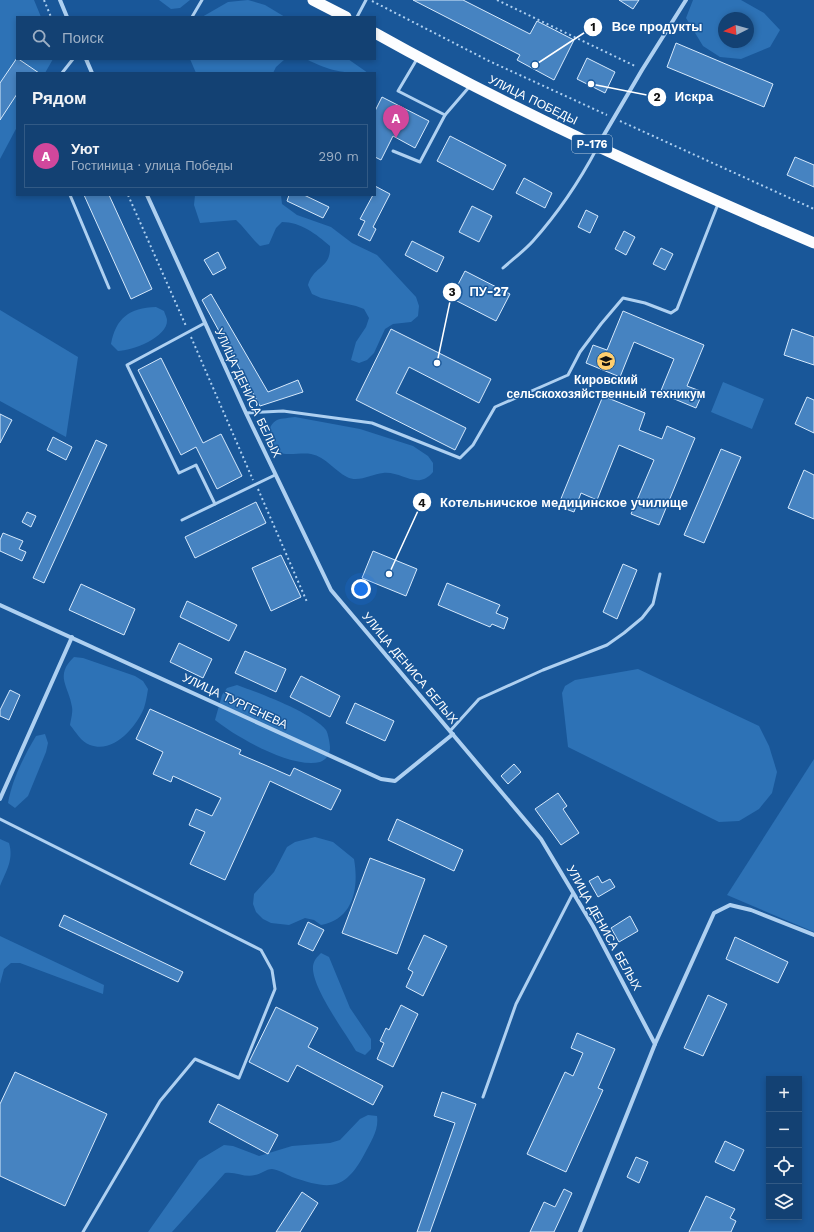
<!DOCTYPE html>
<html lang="ru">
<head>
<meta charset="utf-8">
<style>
  :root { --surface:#134173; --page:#1c4878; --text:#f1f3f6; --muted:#9dafc4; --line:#325a85; --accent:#ffce6e }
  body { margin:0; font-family:"Work Sans",sans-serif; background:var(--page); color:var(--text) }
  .controls { position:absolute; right:12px; bottom:12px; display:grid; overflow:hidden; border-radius:0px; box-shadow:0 2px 6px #0003 }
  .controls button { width:36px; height:36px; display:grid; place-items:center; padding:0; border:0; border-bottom:1px solid var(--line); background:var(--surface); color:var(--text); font:20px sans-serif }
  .compass { position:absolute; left:718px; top:12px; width:36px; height:36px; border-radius:50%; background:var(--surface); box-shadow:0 2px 6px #0003; rotate:265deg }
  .you { position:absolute; left:361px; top:589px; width:14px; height:14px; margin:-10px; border:3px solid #fff; border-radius:50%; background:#1a73e8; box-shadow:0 0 0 6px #1a73e833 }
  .badge { display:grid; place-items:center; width:26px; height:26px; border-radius:50%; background:var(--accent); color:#fff; font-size:13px; font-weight:700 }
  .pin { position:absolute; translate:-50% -33px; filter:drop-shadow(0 1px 2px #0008) }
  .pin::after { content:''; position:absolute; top:21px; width:14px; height:12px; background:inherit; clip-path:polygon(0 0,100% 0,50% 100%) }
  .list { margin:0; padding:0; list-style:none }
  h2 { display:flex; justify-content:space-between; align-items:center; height:52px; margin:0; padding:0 16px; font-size:17px }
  h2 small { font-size:13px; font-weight:400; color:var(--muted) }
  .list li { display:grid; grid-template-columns:26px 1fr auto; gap:12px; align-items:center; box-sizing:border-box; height:64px; margin:0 8px 8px; padding:0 8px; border:1px solid var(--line); border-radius:0px }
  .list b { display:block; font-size:15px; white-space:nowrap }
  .list p { margin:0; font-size:13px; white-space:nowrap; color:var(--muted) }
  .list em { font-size:13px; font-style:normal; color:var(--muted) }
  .icon { flex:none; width:22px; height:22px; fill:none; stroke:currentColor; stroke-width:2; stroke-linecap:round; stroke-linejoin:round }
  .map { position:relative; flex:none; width:814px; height:1232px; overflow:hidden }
  .search { position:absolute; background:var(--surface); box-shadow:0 2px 6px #0003; left:16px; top:16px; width:360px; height:44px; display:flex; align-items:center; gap:10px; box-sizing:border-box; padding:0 14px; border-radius:0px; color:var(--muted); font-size:15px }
  .panel { position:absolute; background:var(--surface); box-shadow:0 2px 6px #0003; left:16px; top:72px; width:360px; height:124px; border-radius:0px }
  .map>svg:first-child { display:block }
  .green { fill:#2d72b6; fill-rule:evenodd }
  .building { fill:#4683c1; stroke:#d6e9fc }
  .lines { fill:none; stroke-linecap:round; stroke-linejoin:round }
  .path { stroke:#aed0f1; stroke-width:2; stroke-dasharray:2 3; stroke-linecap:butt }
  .service { stroke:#aed0f1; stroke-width:3 }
  .minor { stroke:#aed0f1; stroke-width:4 }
  .trunk { stroke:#fcfdff; stroke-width:11 }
  .labels { text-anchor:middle; stroke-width:3; stroke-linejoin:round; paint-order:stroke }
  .shield { fill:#195799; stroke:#bacde0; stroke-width:1 }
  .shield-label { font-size:11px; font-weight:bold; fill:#fff }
  .street-label { font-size:12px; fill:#fff; stroke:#195799 }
  .poi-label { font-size:12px; font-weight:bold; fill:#fff; stroke:#195799 }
  .leader { fill:none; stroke:#fff; stroke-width:1.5 }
  .callout-dot { fill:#fff; stroke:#195799; stroke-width:1.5 }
  .mark-label { font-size:12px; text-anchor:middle; font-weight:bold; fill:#111 }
  .callout-label { font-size:13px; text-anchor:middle; font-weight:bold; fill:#fff; stroke:#195799; stroke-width:3; stroke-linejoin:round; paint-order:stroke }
</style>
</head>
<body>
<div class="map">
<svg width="814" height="1232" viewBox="0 0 814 1232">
  <rect width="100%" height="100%" fill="#195799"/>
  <!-- green -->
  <g class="green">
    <path d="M0,0H34L41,17H17V59H53L45,73H17V127L0,159Z"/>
    <path d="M159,0H190L180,8L171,9Z"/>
    <path d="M248,0L265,5L285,17H202L228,2Z"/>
    <path d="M693,0H741L764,13L780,30L770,47L741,59L720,57L703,46L686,18ZM724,18H748V42H724Z"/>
    <path d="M190,59H285L276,67L273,73H196Z"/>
    <path d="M306,59H348L368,73C341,73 330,71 306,59Z"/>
    <path d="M195,195H281L282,204L297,215L331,227L352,243L377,255L416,297L419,306L418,316L411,322L393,324L385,329L374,353L367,360L359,363L351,360L356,342L366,327L369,318L364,309L356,306L321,298L312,294L308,285C314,265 331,269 330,246C316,234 301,222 282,222L276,228L269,244L260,246C251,238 245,228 236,220L200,223L194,205Z"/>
    <path d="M156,307L164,311C165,314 167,318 167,320C168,337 132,351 118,351L111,344C116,318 129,308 156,307Z"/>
    <path d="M0,310L78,357L66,437L0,401Z"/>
    <path d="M723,382L764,399L752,429L711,412Z"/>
    <path d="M295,417L360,429L413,446L428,456L433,463V472C417,491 403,471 383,473C372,474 358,483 347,477C335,471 326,457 311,454C300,452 286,457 275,451C265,445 266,426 277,420C282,418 290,418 295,417Z"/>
    <path d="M74,657L83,658L135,676L143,681L148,689C147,695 146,702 144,708C136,727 114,754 90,745C81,742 76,732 70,725C71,719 73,712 72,707C69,686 54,676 74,657Z"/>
    <path d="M638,669L759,726L769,746L777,772L772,793L759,809L739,821L719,822L568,747L562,693L565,686L575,680Z"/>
    <path d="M237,685C259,693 311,712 326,730C328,733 330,744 330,748C330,754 326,760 320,762C292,769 236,737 215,720L222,695L227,688Z"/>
    <path d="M45,734L48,743L46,752L28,796L15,808L8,803C12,780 24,756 36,736Z"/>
    <path d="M814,759V932L727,895Z"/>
    <path d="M315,837L333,842L354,859C359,887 354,919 321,925L314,920L305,918L289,925L271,923L263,919L256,912L253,904L254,894L274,872L287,847L295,842Z"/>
    <path d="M0,839L9,843C14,860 6,871 0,886Z"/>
    <path d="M0,936L104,985L103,994L20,963H11L4,969L0,984Z"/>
    <path d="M321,953L329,957L350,1008L371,1039V1049L365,1055L356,1051C345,1032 311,987 313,966C314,960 317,957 321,953Z"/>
    <path d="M368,1115L377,1116C379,1130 371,1141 365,1153C345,1191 330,1190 292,1177C286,1174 279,1170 272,1169C266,1169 261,1174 255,1175C245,1178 235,1171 225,1173L172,1232H148L199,1160L224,1145L233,1146L259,1156L292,1146L330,1143L340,1140L360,1119Z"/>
  </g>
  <!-- building -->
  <g class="building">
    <path d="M413,0H463L530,34L537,21L574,40L554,80L517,60L520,55Z"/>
    <path d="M619,0H639L633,9Z"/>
    <path d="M676,43L773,84L764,107L667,67Z"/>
    <path d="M17,58L39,73H17V94L0,120V83Z"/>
    <path d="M587,58L615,72L605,93L577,79Z"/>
    <path d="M382,97L429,121L415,148L393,136L381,160L375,157V111Z"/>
    <path d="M450,136L506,165L493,190L437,161Z"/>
    <path d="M795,157L814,165V187L787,175Z"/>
    <path d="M524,178L552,193L545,208L516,193Z"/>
    <path d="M375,186L390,194L373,227L376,229L370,241L358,235L365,221L360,219L373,195H375Z"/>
    <path d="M84,195H109L152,289L131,299Z"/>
    <path d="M289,195H304L329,207L323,218L287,201Z"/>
    <path d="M472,206L492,216L479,242L459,232Z"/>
    <path d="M586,210L598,216L590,233L578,227Z"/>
    <path d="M624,231L635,237L626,255L615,249Z"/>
    <path d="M412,241L444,257L437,272L405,255Z"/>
    <path d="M661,248L673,254L665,270L653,264Z"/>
    <path d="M218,252L226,268L213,275L204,260Z"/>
    <path d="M465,271L510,294L496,321L451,298Z"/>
    <path d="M211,294L268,392L298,380L303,392L260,406L202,300Z"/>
    <path d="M623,311L704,345L687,386L703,392L696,408L660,393L674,359L634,342L620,377L586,363L593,345L607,350Z"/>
    <path d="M391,329L491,379L479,403L409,367L396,393L466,428L455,450L356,400Z"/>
    <path d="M792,329L814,337V365L784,355Z"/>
    <path d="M161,358L203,443L221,434L242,476L217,489L196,447L181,455L138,370Z"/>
    <path d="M603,396L645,413L639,430L662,439L667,426L695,438L659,525L631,514L654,460L619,445L597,500L581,493L574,512L558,506Z"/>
    <path d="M807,397L814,400V433L795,424Z"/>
    <path d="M0,414L12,420L0,443Z"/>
    <path d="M53,437L72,447L66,460L47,450Z"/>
    <path d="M96,440L107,445L44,583L33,578Z"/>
    <path d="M721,449L741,457L704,543L684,535Z"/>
    <path d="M804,470L814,475V519L788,508Z"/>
    <path d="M256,502L266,523L195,558L185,537Z"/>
    <path d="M27,512L36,516L31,527L22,522Z"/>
    <path d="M3,533L23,541L19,549L26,552L22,561L0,551V540Z"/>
    <path d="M373,551L417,569L406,596L362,578Z"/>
    <path d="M281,555L301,597L271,611L252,568Z"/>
    <path d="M623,564L637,570L617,619L603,612Z"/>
    <path d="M447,583L500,605L496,613L508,618L504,629L492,624L490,627L438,605Z"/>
    <path d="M81,584L135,609L124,635L69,610Z"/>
    <path d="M187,601L237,625L229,641L180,617Z"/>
    <path d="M179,643L212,659L203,678L170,662Z"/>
    <path d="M245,651L286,669L276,692L235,673Z"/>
    <path d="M301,676L340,696L330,717L290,697Z"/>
    <path d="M10,690L20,695L9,720L0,716V710Z"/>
    <path d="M355,703L394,721L385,741L346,723Z"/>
    <path d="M150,709L241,750L239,754L265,765L290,776L294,768L341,790L331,810L270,781L225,880L190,864L205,832L189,825L196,809L212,816L221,798L173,776L171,782L153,774L163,752L136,739Z"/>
    <path d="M514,764L521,772L508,784L501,776Z"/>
    <path d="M558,793L567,806L563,809L579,833L561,845L535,809Z"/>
    <path d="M397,819L463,850L454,871L388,840Z"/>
    <path d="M370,858L425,879L397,954L342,933Z"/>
    <path d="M598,876L602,883L610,879L615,887L598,897L589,881Z"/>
    <path d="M64,915L183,972L178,982L59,926Z"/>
    <path d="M630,916L638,931L619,942L611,928Z"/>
    <path d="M308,922L324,930L313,951L298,944Z"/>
    <path d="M424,935L447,946L423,996L406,987L413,972L408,969Z"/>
    <path d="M735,937L788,962L778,983L726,959Z"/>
    <path d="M708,995L727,1004L703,1056L684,1048Z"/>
    <path d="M401,1005L418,1014L393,1067L377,1059L384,1043L380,1041L386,1028L389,1030Z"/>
    <path d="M276,1007L318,1028L308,1047L383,1086L373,1105L297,1065L288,1082L249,1062Z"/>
    <path d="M577,1033L615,1049L598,1088L603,1090L566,1172L527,1154L565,1072L573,1076L583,1053L571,1048Z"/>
    <path d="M15,1072L107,1114L65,1206L0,1176V1104Z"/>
    <path d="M442,1092L476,1104L430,1232H417L455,1123L434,1116Z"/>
    <path d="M218,1104L278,1135L268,1154L209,1122Z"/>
    <path d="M725,1141L744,1150L734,1171L715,1162Z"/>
    <path d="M636,1157L648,1162L639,1183L627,1177Z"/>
    <path d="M564,1189L572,1193L554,1232H530L544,1202L555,1207Z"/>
    <path d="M302,1192L318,1203L300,1232H276Z"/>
    <path d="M706,1196L735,1209L730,1218L736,1221L731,1232H689Z"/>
  </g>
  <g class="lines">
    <!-- path -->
    <g class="path">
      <path d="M44,0L51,17"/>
      <path d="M497,0L635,66"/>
      <path d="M372,1L489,61L607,115"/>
      <path d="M620,121L814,209"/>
      <path d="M128,195L186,326"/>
      <path d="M191,337L253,480"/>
      <path d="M258,489L307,602"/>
    </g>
    <!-- service -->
    <g class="service">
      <path d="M192,17L202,0"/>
      <path d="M357,17L366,0"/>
      <path d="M417,59L398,91L445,115"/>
      <path d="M62,73L73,59"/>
      <path d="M393,151L420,162L445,115L470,86"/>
      <path d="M70,195L109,288"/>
      <path d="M503,268C513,259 524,251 533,241C558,213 579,182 597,148"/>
      <path d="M205,323L127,365L179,473L196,465L215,504"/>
      <path d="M246,413L283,411L372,423L460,458L473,445L495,407L568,375L580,352L601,324L623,298L645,303L671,313L677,309L718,204"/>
      <path d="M182,520L275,475"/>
      <path d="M450,731L479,699L543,670L607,645L624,633L642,618L653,604L660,574"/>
      <path d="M0,819L261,950L272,970L275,989L239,1078L195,1059L160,1101L83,1232"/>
      <path d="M483,1097L516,1004L573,893"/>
    </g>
    <!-- minor -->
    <g class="minor">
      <path d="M60,0L67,17"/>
      <path d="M86,59L92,73"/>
      <path d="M598,145L642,70L686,0"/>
      <path d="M147,195L246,413L331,590L541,839L593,926L655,1044"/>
      <path d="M0,605L381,779L395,781L453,734"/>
      <path d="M0,799L72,637"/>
      <path d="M580,1232L655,1044L714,913L730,905L751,910L814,935"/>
    </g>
    <!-- trunk -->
    <g class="trunk">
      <path d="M313,0L346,17"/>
      <path d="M375,33C516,112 665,179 814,243"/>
    </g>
  </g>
  <!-- icons -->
  <defs>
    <symbol id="university-disc" viewBox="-11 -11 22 22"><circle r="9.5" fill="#ffce6e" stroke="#195799"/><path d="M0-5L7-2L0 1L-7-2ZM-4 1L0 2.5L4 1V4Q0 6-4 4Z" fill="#111"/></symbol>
  </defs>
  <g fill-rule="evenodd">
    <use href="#university-disc" x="595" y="350" width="22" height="22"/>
  </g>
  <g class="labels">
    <!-- shield labels -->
    <rect class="shield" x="572" y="135" width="40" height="18" rx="3"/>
    <g class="shield-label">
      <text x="592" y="148">Р-176</text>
    </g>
    <!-- street labels -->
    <g class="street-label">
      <text transform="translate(533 100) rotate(26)" y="4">УЛИЦА ПОБЕДЫ</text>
      <text transform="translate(248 393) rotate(65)" y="4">УЛИЦА ДЕНИСА БЕЛЫХ</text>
      <text transform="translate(410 668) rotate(50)" y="4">УЛИЦА ДЕНИСА БЕЛЫХ</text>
      <text transform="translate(235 701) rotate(25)" y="4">УЛИЦА ТУРГЕНЕВА</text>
      <text transform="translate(604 928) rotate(61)" y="4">УЛИЦА ДЕНИСА БЕЛЫХ</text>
    </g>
    <!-- poi labels -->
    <g class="poi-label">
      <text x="606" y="384">Кировский<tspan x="606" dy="14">сельскохозяйственный техникум</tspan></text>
    </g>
  </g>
  <!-- callouts -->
  <path class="leader" d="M535 65L593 27M591 84L657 97M437 363L452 292M389 574L422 502"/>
  <g class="callout-dot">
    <circle cx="535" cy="65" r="4"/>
    <circle cx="591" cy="84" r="4"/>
    <circle cx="437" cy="363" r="4"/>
    <circle cx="389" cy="574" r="4"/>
    <circle cx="593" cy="27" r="10"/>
    <circle cx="657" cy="97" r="10"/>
    <circle cx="452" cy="292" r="10"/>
    <circle cx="422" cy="502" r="10"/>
  </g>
  <g class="mark-label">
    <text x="593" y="31">1</text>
    <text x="657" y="101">2</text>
    <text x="452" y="296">3</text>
    <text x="422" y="507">4</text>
  </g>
  <g class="callout-label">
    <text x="657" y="31">Все продукты</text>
    <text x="694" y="101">Искра</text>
    <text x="489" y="296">ПУ-27</text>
    <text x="564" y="507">Котельничское медицинское училище</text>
  </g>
</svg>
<div class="controls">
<button>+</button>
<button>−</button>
<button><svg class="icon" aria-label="locate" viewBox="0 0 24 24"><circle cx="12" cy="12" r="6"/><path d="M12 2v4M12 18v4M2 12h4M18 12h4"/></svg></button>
<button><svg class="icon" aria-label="layers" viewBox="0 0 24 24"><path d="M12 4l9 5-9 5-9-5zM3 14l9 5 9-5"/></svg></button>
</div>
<svg class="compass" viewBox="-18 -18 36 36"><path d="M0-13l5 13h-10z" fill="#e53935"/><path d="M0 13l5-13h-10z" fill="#9dafc4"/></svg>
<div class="you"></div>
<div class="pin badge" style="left:396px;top:138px;background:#d1479c">A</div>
<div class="search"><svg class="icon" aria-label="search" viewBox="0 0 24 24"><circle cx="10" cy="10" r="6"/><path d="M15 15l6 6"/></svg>Поиск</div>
<section class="panel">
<h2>Рядом<small></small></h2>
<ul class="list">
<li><span class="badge" style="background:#d1479c">A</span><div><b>Уют</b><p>Гостиница · улица Победы</p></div><em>290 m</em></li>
</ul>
</section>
</div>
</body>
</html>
